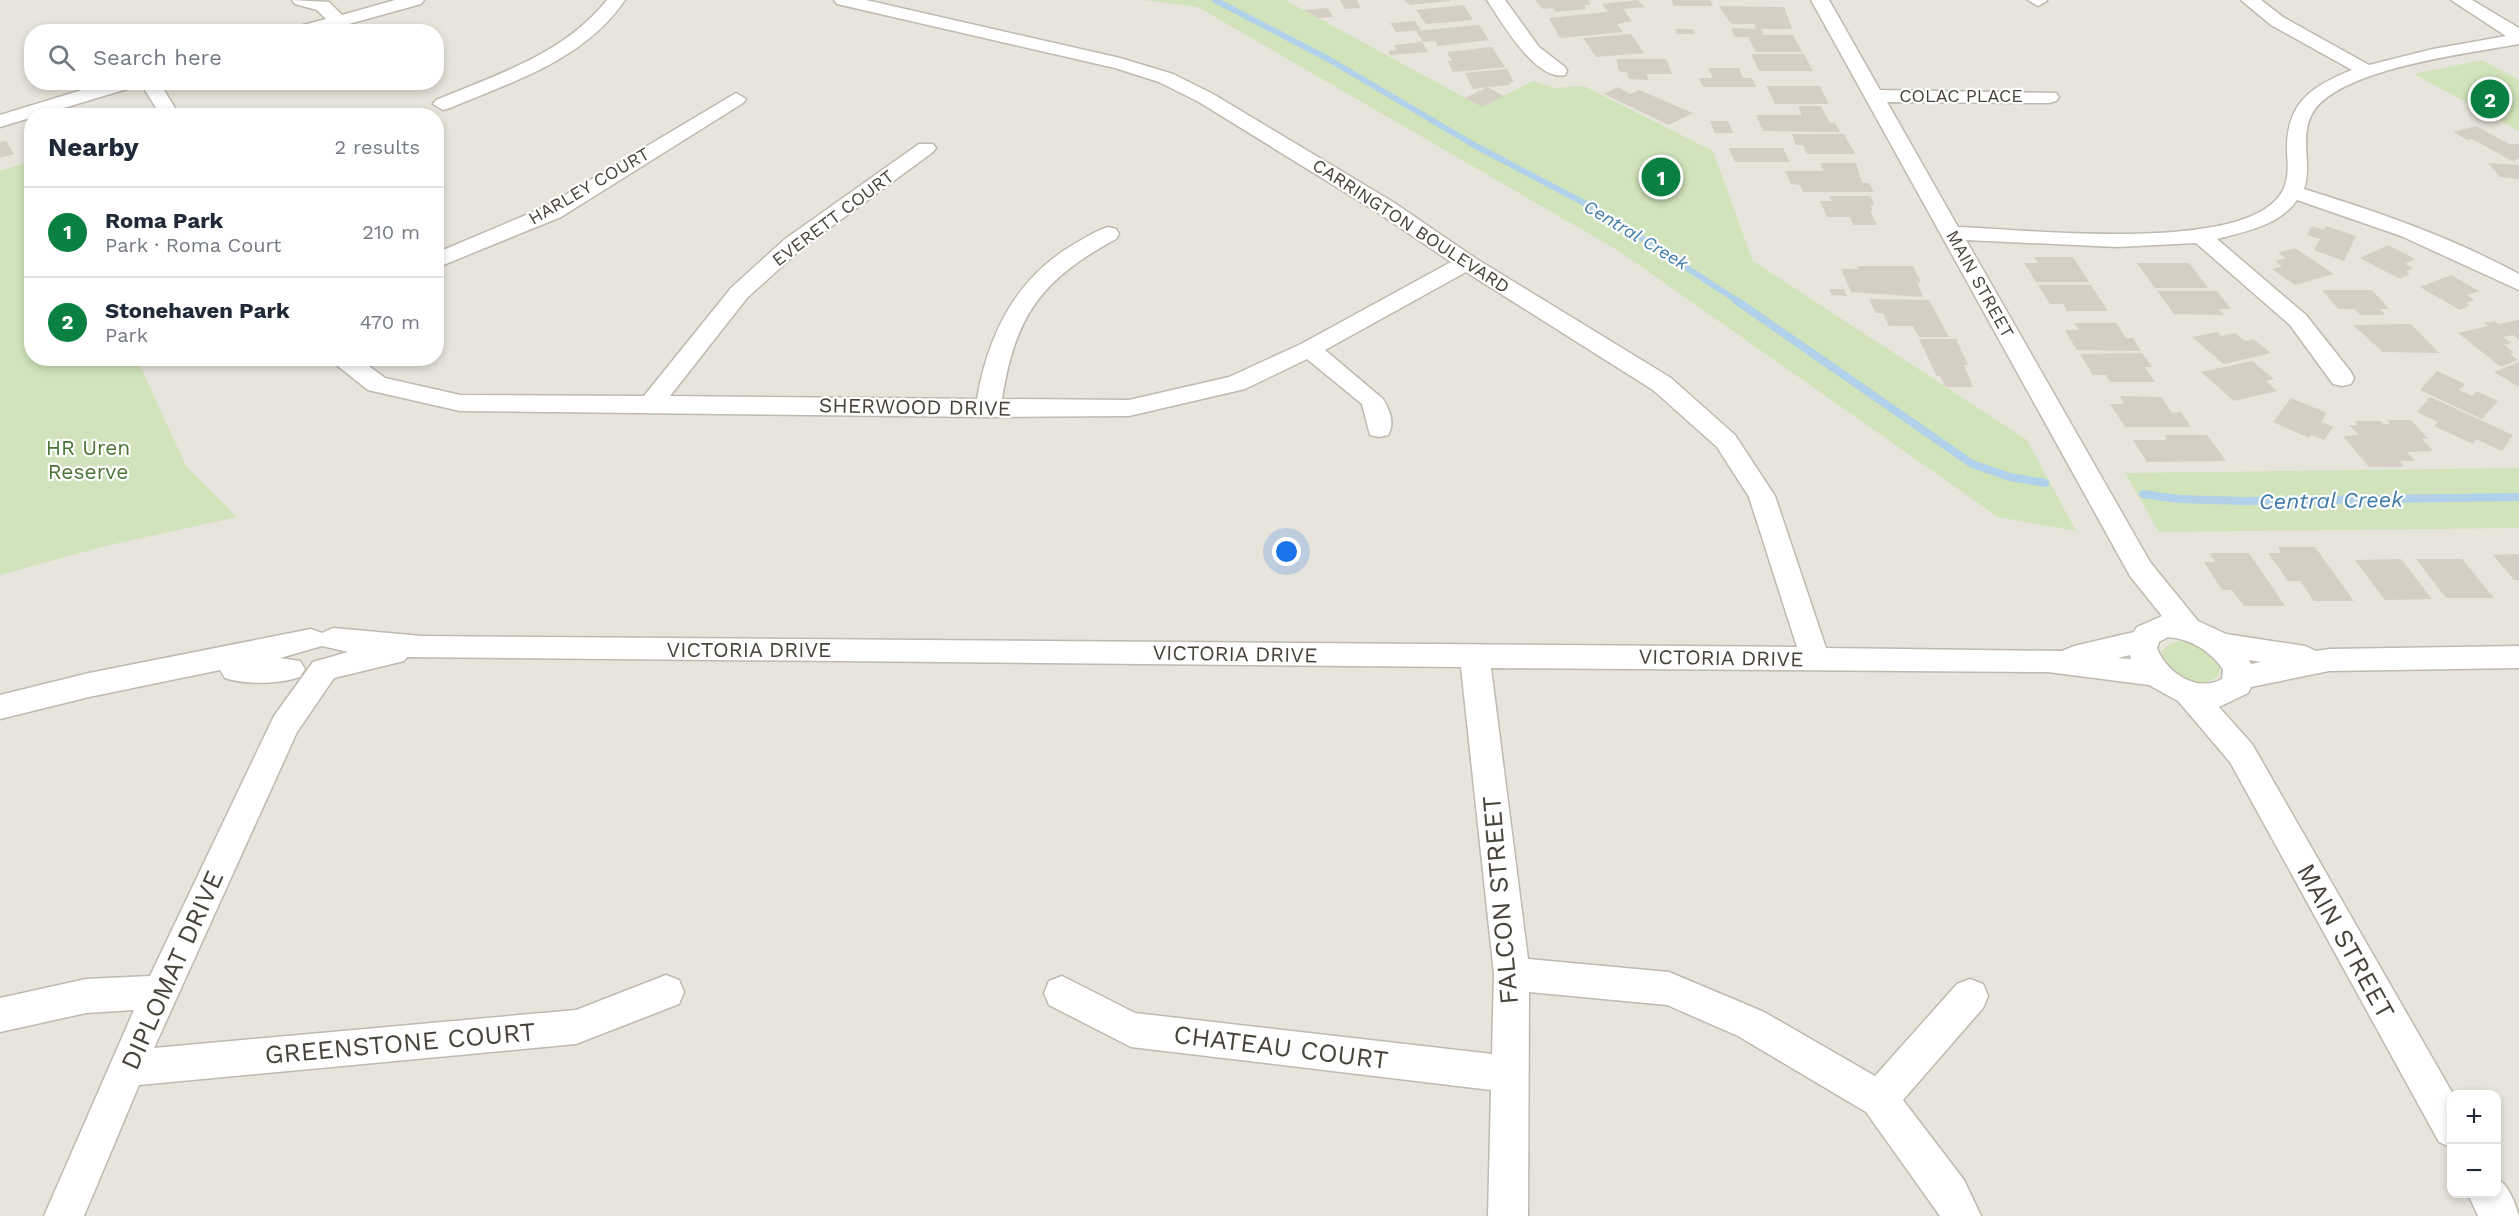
<!DOCTYPE html>
<html lang="en">
<head>
<meta charset="utf-8">
<style>
  :root { --surface:#fff; --page:#f6f6f7; --text:#1f2937; --muted:#747a83; --line:#e0e1e3; --accent:#0b8043 }
  body { margin:0; font-family:"Work Sans",sans-serif; background:var(--page); color:var(--text) }
  .controls { position:absolute; right:18px; bottom:18px; display:grid; overflow:hidden; border-radius:12px; box-shadow:0 3px 9px #0003 }
  .controls button { width:54px; height:54px; display:grid; place-items:center; padding:0; border:0; border-bottom:2px solid var(--line); background:var(--surface); color:var(--text); font:30px sans-serif }
  .you { position:absolute; left:1287px; top:552px; width:21px; height:21px; margin:-15px; border:4px solid #fff; border-radius:50%; background:#1a73e8; box-shadow:0 0 0 9px #1a73e833 }
  .badge { display:grid; place-items:center; width:39px; height:39px; border-radius:50%; background:var(--accent); color:#fff; font-size:20px; font-weight:700 }
  .pin { position:absolute; translate:-50% -50%; border:3px solid #fff; box-shadow:0 2px 6px #0006 }
  .list { margin:0; padding:0; list-style:none }
  h2 { display:flex; justify-content:space-between; align-items:center; height:78px; margin:0; padding:0 24px; font-size:26px }
  h2 small { font-size:20px; font-weight:400; color:var(--muted) }
  .list li { display:grid; grid-template-columns:39px 1fr auto; gap:18px; align-items:center; box-sizing:border-box; height:90px; padding:0 24px; border-top:2px solid var(--line) }
  .list b { display:block; font-size:22px; white-space:nowrap }
  .list p { margin:0; font-size:20px; white-space:nowrap; color:var(--muted) }
  .list em { font-size:20px; font-style:normal; color:var(--muted) }
  .icon { flex:none; width:33px; height:33px; fill:none; stroke:currentColor; stroke-width:2; stroke-linecap:round; stroke-linejoin:round }
  .map { position:relative; flex:none; width:2519px; height:1216px; overflow:hidden }
  .search { position:absolute; background:var(--surface); box-shadow:0 3px 9px #0003; left:24px; top:24px; width:420px; height:66px; display:flex; align-items:center; gap:15px; box-sizing:border-box; padding:0 21px; border-radius:24px; color:var(--muted); font-size:22px }
  .panel { position:absolute; background:var(--surface); box-shadow:0 3px 9px #0003; left:24px; top:108px; width:420px; height:258px; border-radius:24px }
  .map>svg:first-child { display:block }
  .residential { fill:#e7e4db; fill-rule:evenodd }
  .green { fill:#d0e3ba }
  .lines { fill:none; stroke-linecap:round; stroke-linejoin:round }
  .stream-far1 { stroke:#b0d1e9; stroke-width:6 }
  .stream { stroke:#b0d1e9; stroke-width:8 }
  .building { fill:#d5cec3 }
  .minor-casing { stroke:#bfb9af; stroke-width:3 }
  .minor { fill:#fff; fill-rule:evenodd }
  .labels { text-anchor:middle; stroke-width:4.5; stroke-linejoin:round; paint-order:stroke }
  .far-street-label { font-size:18px; fill:#48433a; stroke:#fff }
  .far-water-label { font-size:18px; font-style:italic; fill:#3f7ba8; stroke:#fff }
  .street-label { font-size:21px; fill:#48433a; stroke:#fff }
  .park-label { font-size:21px; fill:#4b7434; stroke:#fff }
  .water-label { font-size:22px; font-style:italic; fill:#3f7ba8; stroke:#fff }
  .near-street-label { font-size:26px; fill:#48433a; stroke:#fff }
</style>
</head>
<body>
<div class="map">
<svg width="2519" height="1216" viewBox="0 0 2519 1216">
  <rect width="100%" height="100%" fill="#f4f2ec"/>
  <!-- residential -->
  <path class="residential" d="M0,0H2519V1216H0ZM32,32H436V82H32ZM32,116H436V358H32ZM2452,1094H2496V1194H2452Z"/>
  <!-- green -->
  <g class="green">
    <path d="M1144,0H1285L1482,107L1533,81L1555,88L1584,86L1713,151L1753,261L2027,440L2076,531L1998,517L1619,251L1198,7Z"/>
    <path d="M2482,60L2519,80V131L2414,74Z"/>
    <path d="M31,161L32,358L137,359L186,466L237,517L105,546L0,575V171Z"/>
    <path d="M2519,468V528L2159,532L2125,473Z"/>
    <path d="M2178,641C2196,643 2215,651 2220,670C2212,697 2163,675 2162,651L2171,643Z"/>
  </g>
  <g class="lines">
    <!-- stream-far1 -->
    <path class="stream-far1" d="M1215,0L1330,60L1474,145L1603,213L1739,302"/>
    <!-- stream -->
    <g class="stream">
      <path d="M1737,301L1972,464L2010,477L2045,483"/>
      <path d="M2143,494L2179,499L2243,501L2519,497"/>
    </g>
  </g>
  <!-- building -->
  <g class="building">
    <path d="M1340,0H1357L1361,8L1345,9Z"/>
    <path d="M1404,0H1450V1L1410,5Z"/>
    <path d="M1535,0H1588L1591,4L1584,5L1586,9L1556,12L1553,8L1543,9Z"/>
    <path d="M1638,0L1644,7L1623,9L1632,21L1617,24L1623,32L1560,38L1549,18L1608,12L1602,4Z"/>
    <path d="M1671,0H1710L1713,6H1674Z"/>
    <path d="M1464,5L1473,20L1426,24L1416,10Z"/>
    <path d="M1719,6L1784,7L1792,29H1761L1764,35H1793L1802,52H1756L1748,37H1735L1731,28L1756,29L1754,24H1731Z"/>
    <path d="M1328,8L1333,17L1318,18L1304,10Z"/>
    <path d="M1415,21L1421,30L1396,32L1390,23Z"/>
    <path d="M1479,25L1489,40L1438,46L1435,41L1423,42L1416,31Z"/>
    <path d="M1675,29H1693L1695,34H1677Z"/>
    <path d="M1631,34L1644,53L1596,57L1583,38Z"/>
    <path d="M1422,42L1428,52L1390,55L1388,51L1396,50L1394,45Z"/>
    <path d="M1492,47L1505,67L1453,72L1448,61H1452L1447,52Z"/>
    <path d="M1751,54H1804L1813,71H1759Z"/>
    <path d="M1617,59H1666L1672,74H1646L1649,80L1629,79L1627,72H1621L1618,69Z"/>
    <path d="M1708,68H1739L1743,78H1752L1756,87H1703L1699,78H1713Z"/>
    <path d="M1507,69L1514,82H1509L1510,85L1487,87L1504,96L1482,107L1465,98L1487,87L1473,89L1465,73Z"/>
    <path d="M1766,86H1820L1829,104H1775Z"/>
    <path d="M1618,87L1630,94L1639,90L1693,113L1669,125L1604,94Z"/>
    <path d="M1798,106H1821L1830,123H1835L1840,132L1763,131L1756,115H1802Z"/>
    <path d="M1710,121H1728L1733,133H1715Z"/>
    <path d="M2476,126L2509,144H2519V159L2512,161L2472,139L2468,140L2453,132Z"/>
    <path d="M1792,134H1844L1855,154H1807L1803,145H1796Z"/>
    <path d="M6,141L14,154L0,158V142Z"/>
    <path d="M1729,148H1783L1790,162H1735Z"/>
    <path d="M1820,163H1856L1862,183H1869L1874,192H1803L1800,185L1791,184L1785,171H1824Z"/>
    <path d="M2488,163L2519,165V179L2500,177Z"/>
    <path d="M1829,196H1870L1875,205H1870L1873,211H1870L1877,225H1853L1850,217H1827L1820,201H1832Z"/>
    <path d="M2312,226L2324,230L2326,226L2356,236L2344,261L2314,250L2320,239L2307,235Z"/>
    <path d="M2388,245L2415,259L2405,264L2413,268L2406,272L2410,274L2400,279L2360,258Z"/>
    <path d="M2295,248L2334,274L2295,285L2272,269L2282,266L2275,261L2286,258L2278,253Z"/>
    <path d="M2034,257H2073L2089,282H2036L2024,263H2038Z"/>
    <path d="M2137,263H2189L2208,288H2155Z"/>
    <path d="M1857,266H1913L1921,283L1917,282L1923,297L1851,292L1841,269H1859Z"/>
    <path d="M2451,275L2479,291L2467,295L2474,300L2466,303L2470,305L2460,310L2420,287Z"/>
    <path d="M2038,285H2091L2108,311H2067L2063,304H2050Z"/>
    <path d="M1829,289H1844L1847,296L1832,295Z"/>
    <path d="M2322,290H2372L2389,309H2380L2385,315H2360L2355,309H2338Z"/>
    <path d="M2157,291H2217L2231,309H2219L2224,315L2174,314Z"/>
    <path d="M1869,299L1929,300L1949,337H1919L1913,326H1889L1883,313H1876Z"/>
    <path d="M2519,320V340L2513,335L2503,337L2511,343L2504,345L2514,352L2510,354L2518,360L2501,367L2458,333L2488,326L2484,323L2495,321L2499,324Z"/>
    <path d="M2074,323H2116L2126,338H2133L2141,351L2077,350L2065,330H2079Z"/>
    <path d="M2411,324L2439,353L2383,352L2353,325Z"/>
    <path d="M2217,332L2221,336L2235,333L2245,341L2253,339L2271,353L2224,364L2192,337Z"/>
    <path d="M1919,339H1956L1968,365H1964L1973,387H1946L1940,376H1937Z"/>
    <path d="M2142,353L2152,367H2145L2155,382H2110L2106,375H2093L2080,354Z"/>
    <path d="M2252,361L2274,379L2266,381L2277,391L2234,401L2201,372Z"/>
    <path d="M2519,362V387L2494,372Z"/>
    <path d="M2437,371L2465,384L2459,390L2472,396L2476,391L2498,401L2482,419L2420,390Z"/>
    <path d="M2120,396L2161,397L2172,413L2181,412L2191,427H2125L2110,404H2124Z"/>
    <path d="M2430,397L2513,435L2502,451L2476,439L2473,444L2434,426L2438,422L2417,412Z"/>
    <path d="M2291,398L2327,413L2321,422L2333,427L2324,440L2311,435L2309,438L2273,422Z"/>
    <path d="M2387,420H2411L2428,439H2422L2433,451L2407,452L2415,461H2400L2404,467H2369L2343,436L2359,435L2349,425H2357L2355,421H2381L2383,424H2390Z"/>
    <path d="M2164,435H2207L2226,461L2147,462L2133,440H2167Z"/>
    <path d="M2278,547H2315L2354,601H2314L2300,581H2288L2268,553H2281Z"/>
    <path d="M2210,553H2249L2285,606H2244L2232,590H2222L2204,562H2215Z"/>
    <path d="M2519,554V580H2514L2493,555Z"/>
    <path d="M2401,559L2432,599L2385,600L2355,560Z"/>
    <path d="M2416,559H2462L2494,598H2446Z"/>
  </g>
  <g class="lines">
    <defs>
      <g id="minor">
        <path d="M292,0L329,2L342,15L395,0H424L421,4L320,32H289L292,28L326,19L317,10L295,4Z"/>
        <path d="M607,0H625C584,60 514,81 450,108L443,110L433,104L436,100C498,74 564,54 607,0Z"/>
        <path d="M834,0H866L1120,58L1173,74L1213,94L1393,202L1475,258L1671,378L1735,435L1775,496L1826,648L2062,651L2074,646L2134,632L2137,627L2162,616L2130,576L1811,0H1829L1880,90L2056,93L2059,97L2056,101L2049,103L1887,102L1958,227C2023,229 2246,255 2282,192C2289,180 2288,165 2287,152C2286,103 2310,87 2352,70L2271,25L2241,0H2261L2283,17L2369,65L2433,49L2506,36L2451,0H2472L2519,28V44C2471,53 2332,69 2311,116C2300,138 2312,166 2304,189C2378,212 2451,237 2519,274V290L2401,236L2297,200C2280,225 2245,232 2217,239L2306,315L2351,372L2354,378L2351,384L2342,386L2333,384L2290,325L2196,243L2117,247L1966,240L2150,562L2198,621L2226,634L2305,646L2316,651L2329,649L2519,646V668L2329,671L2251,687L2248,693L2219,707L2252,744L2453,1094L2452,1148L2439,1142L2230,762L2178,701L2149,685L2048,672L1491,668L1528,959L1669,972L1764,1012L1875,1076L1957,984L1970,979L1983,984L1988,996L1983,1008L1903,1100L1964,1180L1981,1216H1940L1866,1112L1738,1036L1667,1005L1529,992L1528,1216H1488L1491,1090L1131,1047L1049,1005L1044,993L1049,981L1062,976L1135,1013L1492,1054L1494,974L1461,667L407,657L404,661L334,678L297,732L154,1048L576,1010L666,975L679,980L684,992L679,1004L576,1044L139,1085L84,1216H44L134,1010L86,1013L0,1032V998L86,979L150,976L274,716L313,662L348,652L322,646L280,658L300,661L305,669L300,677C279,684 246,685 225,678L220,670L89,697L0,719V695L89,673L311,629L322,633L333,628L422,636L1797,647L1749,497L1717,447L1653,390L1466,272L1325,350L1383,399C1390,410 1395,424 1388,435L1379,437L1370,435L1362,404L1307,359L1245,389L1129,416L988,417L460,411L368,390L334,363L330,358H358L385,378L460,395L644,396L731,288L785,239L919,144H933L936,148L933,152L801,249L747,298L670,396L977,399C988,335 1015,280 1071,246C1083,239 1095,231 1108,227L1116,229L1119,234L1116,239C1042,279 1015,315 1002,399L1129,400L1229,377L1301,344L1451,262L1377,212L1199,102L1159,82L1115,68L837,4ZM2168,637C2191,639 2209,650 2223,669L2222,679C2198,693 2166,673 2157,648L2159,642ZM2130,655L2131,659L2118,658ZM2249,660L2261,662L2251,664Z"/>
        <path d="M1487,0H1505L1539,47L1565,67L1567,71L1565,75C1536,82 1501,21 1487,0Z"/>
        <path d="M2028,0H2046L2047,1L2038,6Z"/>
        <path d="M108,82H139L137,86L0,127V115Z"/>
        <path d="M140,82H159L180,116H161Z"/>
        <path d="M736,93L746,99L743,103L561,217L436,268V253L545,207Z"/>
        <path d="M2496,1178C2508,1183 2516,1205 2519,1216H2478L2468,1194H2496Z"/>
      </g>
    </defs>
    <!-- minor casing -->
    <use href="#minor" class="minor-casing"/>
    <!-- minor -->
    <use href="#minor" class="minor"/>
  </g>
  <g class="labels">
    <!-- far-street labels -->
    <g class="far-street-label">
      <text x="1961" y="102">COLAC PLACE</text>
      <text transform="translate(589 186) rotate(-30)" y="6">HARLEY COURT</text>
      <text transform="translate(833 218) rotate(-37)" y="6">EVERETT COURT</text>
      <text transform="translate(1411 226) rotate(33)" y="6">CARRINGTON BOULEVARD</text>
      <text transform="translate(1980 284) rotate(61)" y="6">MAIN STREET</text>
    </g>
    <!-- far-water labels -->
    <g class="far-water-label">
      <text transform="translate(1636 235) rotate(31)" y="6">Central Creek</text>
    </g>
    <!-- street labels -->
    <g class="street-label">
      <text transform="translate(915 407) rotate(1)" y="7">SHERWOOD DRIVE</text>
      <text x="749" y="657">VICTORIA DRIVE</text>
      <text transform="translate(1235 654) rotate(1)" y="7">VICTORIA DRIVE</text>
      <text transform="translate(1721 658) rotate(1)" y="7">VICTORIA DRIVE</text>
    </g>
    <!-- park labels -->
    <g class="park-label">
      <text x="88" y="455">HR Uren<tspan x="88" dy="24">Reserve</tspan></text>
    </g>
    <!-- water labels -->
    <g class="water-label">
      <text transform="translate(2331 500) rotate(-1)" y="8">Central Creek</text>
    </g>
    <!-- near-street labels -->
    <g class="near-street-label">
      <text transform="translate(1500 900) rotate(-95)" y="9">FALCON STREET</text>
      <text transform="translate(2346 941) rotate(61)" y="9">MAIN STREET</text>
      <text transform="translate(172 970) rotate(-66)" y="9">DIPLOMAT DRIVE</text>
      <text transform="translate(400 1043) rotate(-5)" y="9">GREENSTONE COURT</text>
      <text transform="translate(1281 1047) rotate(7)" y="9">CHATEAU COURT</text>
    </g>
  </g>
</svg>
<div class="controls">
<button>+</button>
<button>−</button>
</div>
<div class="you"></div>
<div class="pin badge" style="left:1661px;top:177px">1</div>
<div class="pin badge" style="left:2490px;top:99px">2</div>
<div class="search"><svg class="icon" aria-label="search" viewBox="0 0 24 24"><circle cx="10" cy="10" r="6"/><path d="M15 15l6 6"/></svg>Search here</div>
<section class="panel">
<h2>Nearby<small>2 results</small></h2>
<ul class="list">
<li><span class="badge">1</span><div><b>Roma Park</b><p>Park · Roma Court</p></div><em>210 m</em></li>
<li><span class="badge">2</span><div><b>Stonehaven Park</b><p>Park</p></div><em>470 m</em></li>
</ul>
</section>
</div>
</body>
</html>
